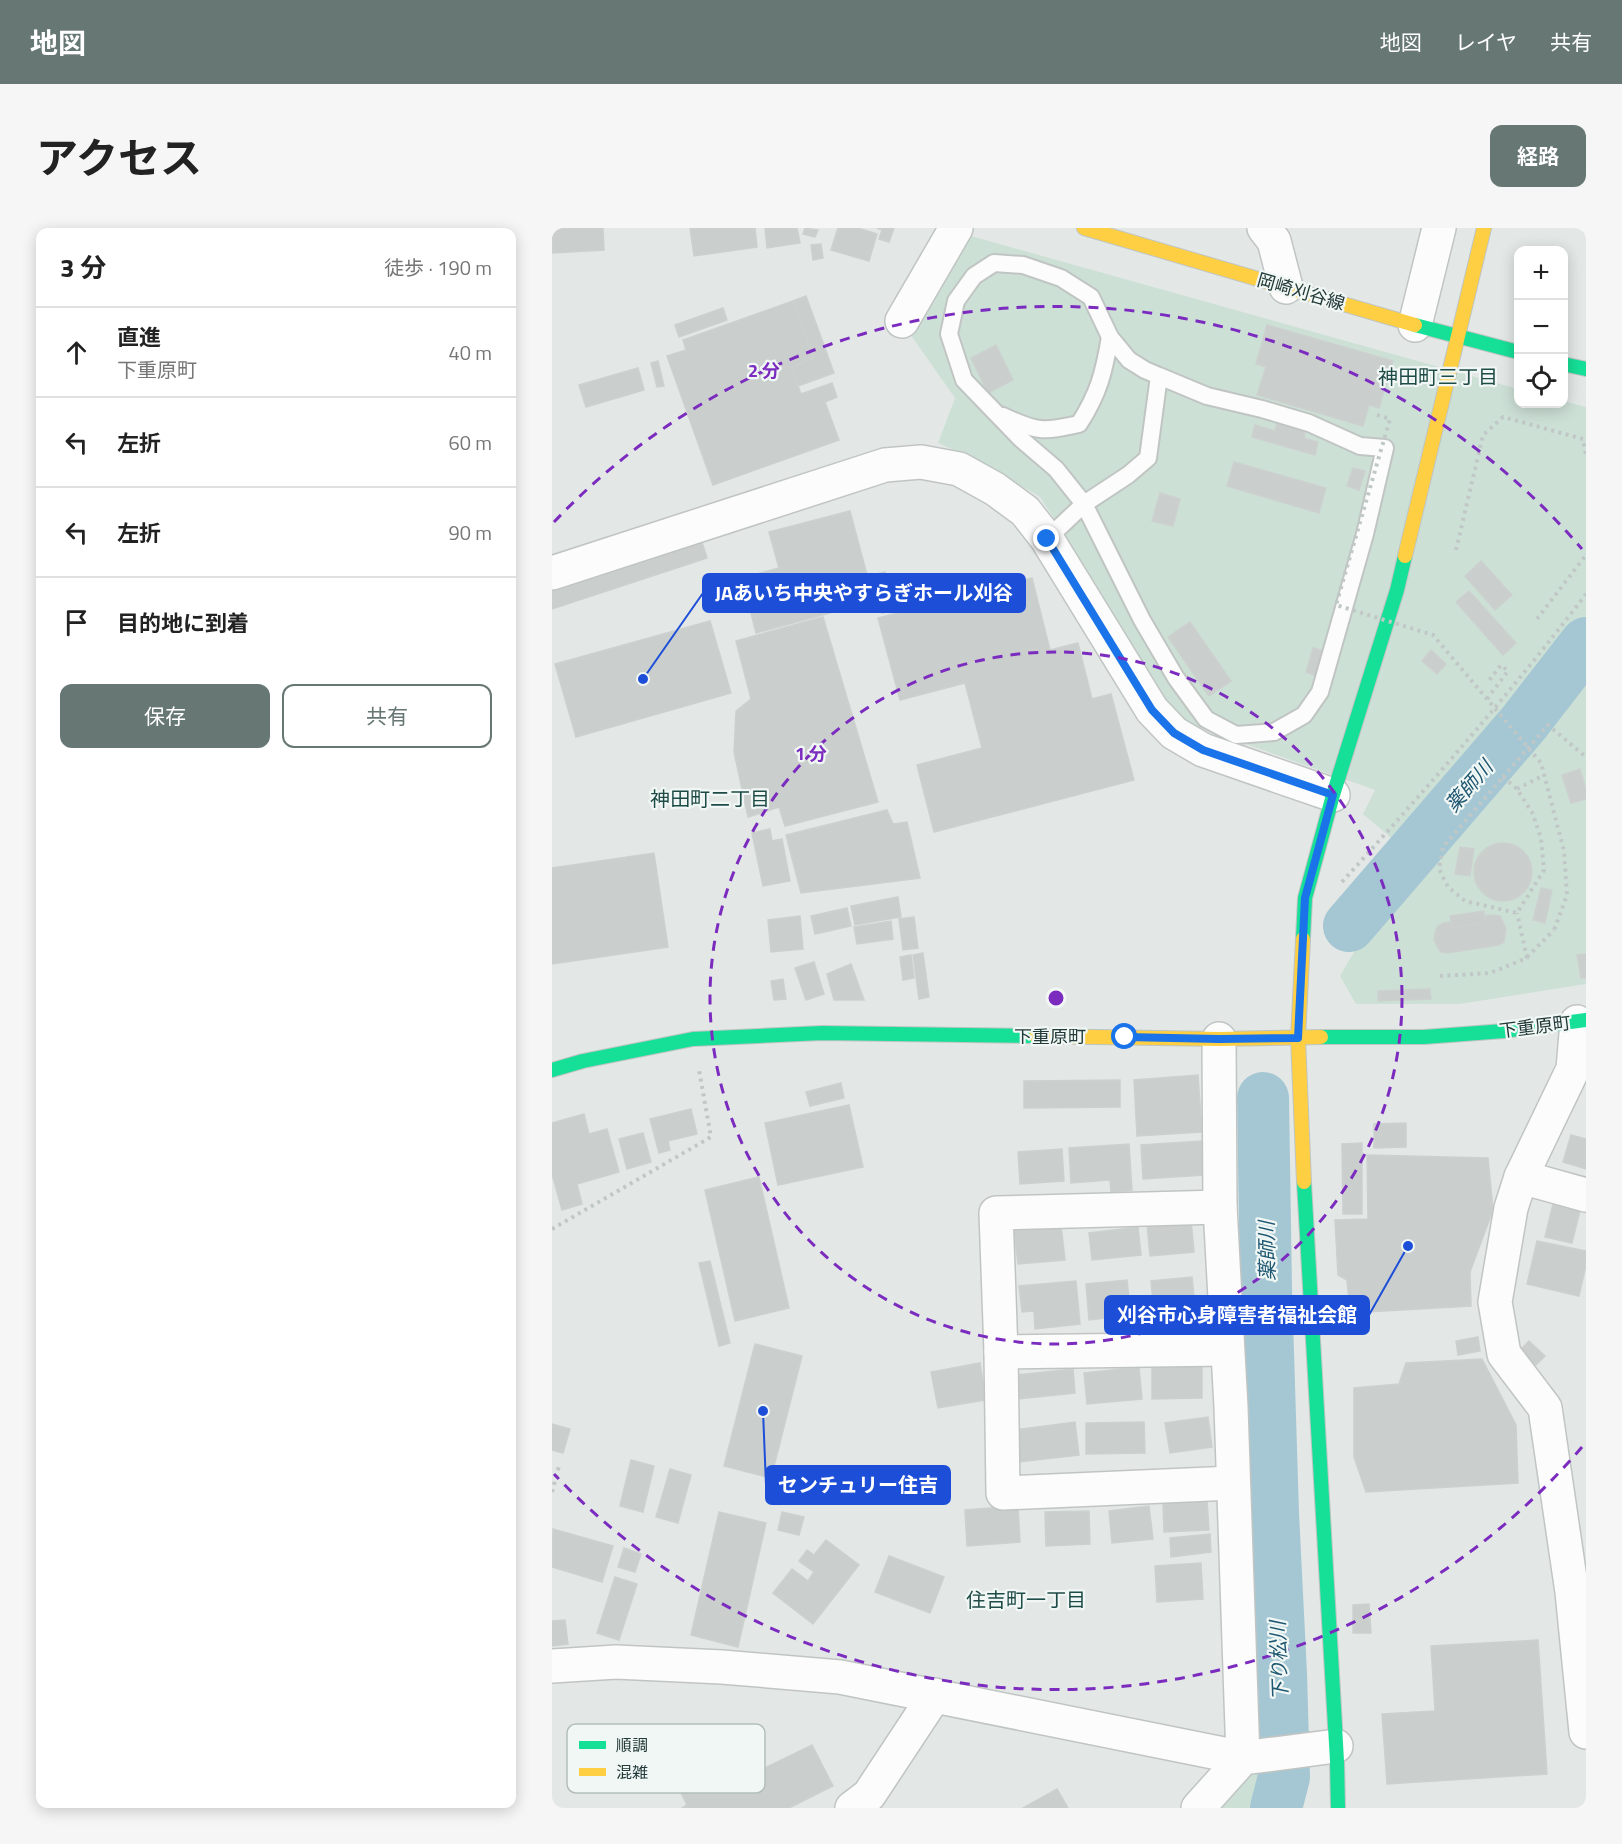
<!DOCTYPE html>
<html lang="ja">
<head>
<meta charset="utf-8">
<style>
  :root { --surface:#fff; --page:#f6f6f6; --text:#222; --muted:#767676; --line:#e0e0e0; --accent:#667774 }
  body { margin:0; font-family:"Titillium Web","Noto Sans JP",sans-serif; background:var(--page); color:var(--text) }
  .controls { position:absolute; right:18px; top:18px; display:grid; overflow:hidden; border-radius:12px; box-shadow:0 3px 15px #0003 }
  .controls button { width:54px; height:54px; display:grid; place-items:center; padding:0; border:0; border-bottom:2px solid var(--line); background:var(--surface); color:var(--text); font:30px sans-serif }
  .stop { position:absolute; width:18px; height:18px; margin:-14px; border:4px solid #1a73e8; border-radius:50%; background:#fff }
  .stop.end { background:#1a73e8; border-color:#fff; box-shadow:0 2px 6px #0008 }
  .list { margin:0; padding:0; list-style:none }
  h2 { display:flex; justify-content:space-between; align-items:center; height:78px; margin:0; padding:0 24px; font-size:26px }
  h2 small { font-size:20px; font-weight:400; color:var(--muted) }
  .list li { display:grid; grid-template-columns:39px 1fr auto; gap:18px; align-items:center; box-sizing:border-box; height:90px; padding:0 24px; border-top:2px solid var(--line) }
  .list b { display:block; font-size:22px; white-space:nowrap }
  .list p { margin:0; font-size:20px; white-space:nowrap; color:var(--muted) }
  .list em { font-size:20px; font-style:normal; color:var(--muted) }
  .actions { display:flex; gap:12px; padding:18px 24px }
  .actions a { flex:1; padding:14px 0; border:2px solid var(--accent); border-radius:12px; text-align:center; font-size:21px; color:var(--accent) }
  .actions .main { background:var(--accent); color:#fff }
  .icon { flex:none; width:33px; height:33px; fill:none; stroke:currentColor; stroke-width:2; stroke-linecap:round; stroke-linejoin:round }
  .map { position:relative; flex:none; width:1034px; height:1580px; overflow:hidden; border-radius:12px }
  header { display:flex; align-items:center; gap:36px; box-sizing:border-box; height:84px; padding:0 30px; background:var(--accent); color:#fff }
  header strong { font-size:28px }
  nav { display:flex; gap:33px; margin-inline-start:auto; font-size:21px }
  .intro { display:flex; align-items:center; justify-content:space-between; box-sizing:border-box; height:144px; padding:0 36px }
  h1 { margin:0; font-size:42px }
  .button { padding:15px 27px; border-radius:12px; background:var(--accent); color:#fff; font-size:21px; font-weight:700 }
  main { display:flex; gap:36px; padding:0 36px }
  aside { flex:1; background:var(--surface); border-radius:12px; box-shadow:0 3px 15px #0003 }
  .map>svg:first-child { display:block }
  .green { fill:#cde0d6 }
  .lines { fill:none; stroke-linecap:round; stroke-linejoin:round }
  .river { stroke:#a5c7d4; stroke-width:52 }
  .building { fill:#cacfce; stroke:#ccd1cf; stroke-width:1.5 }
  .lane-casing { stroke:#c0c5c3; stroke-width:20 }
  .street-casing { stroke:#c0c5c3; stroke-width:36 }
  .fast-casing { stroke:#bfc5c4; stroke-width:16 }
  .slow-casing { stroke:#bfc5c4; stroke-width:16 }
  .path { stroke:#c0c8c7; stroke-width:4; stroke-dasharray:3 4.5; stroke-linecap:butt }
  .lane { stroke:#fbfcfb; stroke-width:16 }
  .street { stroke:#fbfcfb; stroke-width:33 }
  .fast { stroke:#16e098; stroke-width:14 }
  .slow { stroke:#ffcf43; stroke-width:14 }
  .path-bridge { stroke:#c0c8c7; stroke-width:4; stroke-dasharray:3 4.5; stroke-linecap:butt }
  .route { stroke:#1a73e8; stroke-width:8 }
  .ring { fill:none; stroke:#7b2cbf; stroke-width:3; stroke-dasharray:10 8 }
  .labels { text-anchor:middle; stroke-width:4.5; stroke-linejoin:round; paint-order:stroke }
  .street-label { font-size:18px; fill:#223a37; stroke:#f1f7f5 }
  .neighbourhood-label { font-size:20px; fill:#1f4b47; stroke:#f1f7f5 }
  .water-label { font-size:20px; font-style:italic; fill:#205872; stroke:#f1f7f5 }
  .key { fill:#f1f7f5; stroke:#b3bebc; stroke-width:1.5 }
  .key-label { font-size:16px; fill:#223a37 }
  .centre { fill:#7b2cbf; stroke:#f1f7f5; stroke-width:3 }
  .ring-label { font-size:18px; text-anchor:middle; font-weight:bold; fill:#7b2cbf; stroke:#f1f7f5; stroke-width:4.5; stroke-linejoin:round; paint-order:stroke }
  .leader { fill:none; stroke:#1d4ed8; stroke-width:2 }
  .callout-dot { fill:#1d4ed8; stroke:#f1f7f5; stroke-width:2 }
  .callout { fill:#1d4ed8; stroke:#1d4ed8; stroke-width:2 }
  .callout-label { font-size:20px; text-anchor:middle; font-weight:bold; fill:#fff }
</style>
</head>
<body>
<header>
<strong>地図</strong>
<nav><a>地図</a><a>レイヤ</a><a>共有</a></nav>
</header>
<div class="intro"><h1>アクセス</h1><a class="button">経路</a></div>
<main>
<aside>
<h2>3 分<small>徒歩 · 190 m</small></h2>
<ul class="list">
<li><svg class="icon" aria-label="ahead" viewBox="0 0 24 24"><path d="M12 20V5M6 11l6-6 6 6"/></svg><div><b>直進</b><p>下重原町</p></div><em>40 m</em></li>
<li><svg class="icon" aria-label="left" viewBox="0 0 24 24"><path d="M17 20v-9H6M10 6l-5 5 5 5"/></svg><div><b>左折</b></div><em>60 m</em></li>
<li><svg class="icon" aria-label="left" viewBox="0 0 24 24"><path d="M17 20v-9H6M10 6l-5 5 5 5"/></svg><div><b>左折</b></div><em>90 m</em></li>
<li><svg class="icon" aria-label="arrive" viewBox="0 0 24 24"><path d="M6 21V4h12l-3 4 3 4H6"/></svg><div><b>目的地に到着</b></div></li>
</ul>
<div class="actions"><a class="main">保存</a><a>共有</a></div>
</aside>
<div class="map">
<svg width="1034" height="1580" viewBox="0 0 1034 1580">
  <rect width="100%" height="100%" fill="#e3e8e6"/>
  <!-- green -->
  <g class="green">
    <path d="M419,8L966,161V176H1011L1012,173L1034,179V756L908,776H804L788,748L823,688L870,636L811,586L823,562L629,493L605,466L517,314L488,269L435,237L386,215L403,170L358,106Z"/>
    <path d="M716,1527L729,1580H639Z"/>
  </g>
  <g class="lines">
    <!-- river -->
    <g class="river">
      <path d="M797,698L971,496L1034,415"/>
      <path d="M711,870L714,1060L721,1285L729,1446L732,1549L724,1580"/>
    </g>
  </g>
  <!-- building -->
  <g class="building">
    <path d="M0,0H51L52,22L0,25Z"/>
    <path d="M138,0H203L205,19L142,28Z"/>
    <path d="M213,0H245L248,15L215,20Z"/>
    <path d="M253,0L266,2L263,9L251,6Z"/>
    <path d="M286,0H306L325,6L317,33L279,22Z"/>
    <path d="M325,0H342L337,14L327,11L330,2Z"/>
    <path d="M269,16L271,30L261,32L259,17Z"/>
    <path d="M254,68L282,145L246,158L239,139L262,130L241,73Z"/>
    <path d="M241,73L262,130L239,139L249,166L280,155L285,169L273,174L287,212L161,257L115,128L134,122L131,112Z"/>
    <path d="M171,80L175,92L127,109L123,97Z"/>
    <path d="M715,97L841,133L827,180L817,177L811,198L705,167L714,139L704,136Z"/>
    <path d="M444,117L461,152L436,165L419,130Z"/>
    <path d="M106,133L112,158L105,159L99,135Z"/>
    <path d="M86,140L92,162L34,179L27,157Z"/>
    <path d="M726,192L754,199L752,210L766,214L763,227L700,209L703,197L723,203Z"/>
    <path d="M682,234L774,260L767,285L675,258Z"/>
    <path d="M801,240L813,243L807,262L795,258Z"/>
    <path d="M608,265L628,271L621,298L600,293Z"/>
    <path d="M298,283L322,373L204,405L190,350L227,340L217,304Z"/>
    <path d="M149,311L155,330L0,381V360Z"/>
    <path d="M929,333L960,367L943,382L913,348Z"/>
    <path d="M333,344L343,381L330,385L320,347Z"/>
    <path d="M480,350L498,422L526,415L540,471L559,466L582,552L382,604L365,537L430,520L413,455L348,472L326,390Z"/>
    <path d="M917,363L964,415L951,427L904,374Z"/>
    <path d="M271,389L326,574L233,598L227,579L196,589L182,524L184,483L199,471L184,413Z"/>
    <path d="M158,393L179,465L24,509L3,436Z"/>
    <path d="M638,394L679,453L657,468L616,409Z"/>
    <path d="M761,420L772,423L765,448L754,444Z"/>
    <path d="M879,422L894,436L885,446L870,433Z"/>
    <path d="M1028,541L1034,562V571L1019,575L1010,547Z"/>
    <path d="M335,582L341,596L355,594L368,650L249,665L234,607Z"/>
    <path d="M218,601L220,613L230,611L238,653L211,658L200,605Z"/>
    <circle cx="951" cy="644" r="29"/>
    <path d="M908,619L922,621L918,648L903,646Z"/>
    <path d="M102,625L116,719L0,736V640Z"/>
    <path d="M989,660L1000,662L993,695L981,692Z"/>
    <path d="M346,669L349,689L303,697L299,678Z"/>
    <path d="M295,680L299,698L263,706L259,688Z"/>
    <path d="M932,683L933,695L900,700L898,688Z"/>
    <path d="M941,687L948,688L954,701L952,714L947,717L895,725L889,724L886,720L882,712L883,705L885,699L891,695L899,694L900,700L933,695L932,688Z"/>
    <path d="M248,688L251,721L219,724L216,692Z"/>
    <path d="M362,689L366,720L351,722L347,691Z"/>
    <path d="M339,693L341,711L305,716L302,699Z"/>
    <path d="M371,725L377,769L367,771L361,727Z"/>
    <path d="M1034,726V750H1029L1025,727Z"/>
    <path d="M359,727L362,750L351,752L348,729Z"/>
    <path d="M262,734L272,766L254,772L243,740Z"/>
    <path d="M299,736L312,772H282L275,746Z"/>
    <path d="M231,751L234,771L222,772L219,753Z"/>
    <path d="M878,761L879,771L826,773V763Z"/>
    <path d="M646,847L650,904L585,908L582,852Z"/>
    <path d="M568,852V879L472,880V853Z"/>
    <path d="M289,855L292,870L258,878L254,864Z"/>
    <path d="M297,877L311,939L226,957L213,895Z"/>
    <path d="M139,881L145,906L116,913L118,922L107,925L98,891Z"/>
    <path d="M32,886L37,906L55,901L67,944L25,956L30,976L10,982L0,946V895Z"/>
    <path d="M854,895V919L822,920V896Z"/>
    <path d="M91,905L99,934L75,941L67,911Z"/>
    <path d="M1019,907L1034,911V941L1011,934Z"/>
    <path d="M650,913L653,947L591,951L589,917Z"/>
    <path d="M810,915V986H791L790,916Z"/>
    <path d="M577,916L580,962L559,964L558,952L519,955L517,920Z"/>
    <path d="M510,921L512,953L468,956L466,924Z"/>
    <path d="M815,927L936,930L941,982L918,1044L919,1078L798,1085L795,1052L786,1047L783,992L816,991Z"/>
    <path d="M207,949L237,1080L183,1093L153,962Z"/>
    <path d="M1002,972L1029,978L1020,1015L993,1009Z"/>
    <path d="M639,992L642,1024L598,1028L595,996Z"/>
    <path d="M509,997L513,1032L466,1036L462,1002Z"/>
    <path d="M586,999L589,1027L540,1032L537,1005Z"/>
    <path d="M985,1013L1034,1023V1037L1027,1068L975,1056Z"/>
    <path d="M158,1033L178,1115L167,1118L147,1035Z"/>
    <path d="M640,1049L644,1090L603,1094L599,1053Z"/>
    <path d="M575,1052L579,1087L537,1092L534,1056Z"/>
    <path d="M524,1053L528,1096L483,1101L482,1083L470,1084L467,1058Z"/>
    <path d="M926,1109L928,1123L906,1127L904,1113Z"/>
    <path d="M977,1113L993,1128L984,1137L968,1122Z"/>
    <path d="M203,1116L250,1128L219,1250L172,1238Z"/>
    <path d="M930,1131L964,1197L966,1255L814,1264L802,1229V1160L847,1156L854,1135Z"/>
    <path d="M428,1135L434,1172L386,1180L379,1144Z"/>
    <path d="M650,1137V1170L600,1171V1138Z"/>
    <path d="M587,1139L590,1171L535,1176L532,1145Z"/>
    <path d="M521,1141L523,1165L466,1171L463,1147Z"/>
    <path d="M656,1189L660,1219L618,1225L613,1195Z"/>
    <path d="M523,1194L527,1227L466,1234L462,1202Z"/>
    <path d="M592,1194L593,1225L534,1226V1195Z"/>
    <path d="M0,1196L18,1201L11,1225L0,1222Z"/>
    <path d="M79,1232L102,1238L91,1284L68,1278Z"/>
    <path d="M118,1241L139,1247L126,1295L104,1289Z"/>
    <path d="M655,1273L657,1302L612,1304L611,1276Z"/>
    <path d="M466,1278L468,1314L415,1318L413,1282Z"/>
    <path d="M597,1278L601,1311L560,1315L557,1283Z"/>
    <path d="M537,1283L538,1316L494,1318L493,1284Z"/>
    <path d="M167,1284L214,1295L186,1419L139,1407Z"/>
    <path d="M230,1284L252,1289L247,1307L226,1302Z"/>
    <path d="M1,1301L61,1318L50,1354L0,1339Z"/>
    <path d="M658,1306L659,1324L619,1329L618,1310Z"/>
    <path d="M274,1312L307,1337L261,1396L221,1365L240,1341L256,1353L262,1344L247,1333L255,1322L262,1327Z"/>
    <path d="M72,1320L89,1326L83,1344L66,1339Z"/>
    <path d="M337,1328L392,1349L378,1385L323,1364Z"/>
    <path d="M649,1335L651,1371L605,1374L603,1338Z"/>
    <path d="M63,1349L85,1356L67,1412L45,1405Z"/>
    <path d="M817,1376L819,1405H801V1377Z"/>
    <path d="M13,1392L16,1416L0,1418V1393Z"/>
    <path d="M986,1412L995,1546L835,1556L830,1486L883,1483L879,1418Z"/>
    <path d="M145,1516L168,1562L260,1517L281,1558L237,1580H130L135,1577L113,1532Z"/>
    <path d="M505,1561L516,1580H471Z"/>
  </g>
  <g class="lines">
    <defs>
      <g id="lane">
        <path d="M451,188C485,204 491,204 527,196C547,165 552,144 558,109"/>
        <path d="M495,311L532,276L576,247L596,230L607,148L655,168L710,181L757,195L808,218L833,220L813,306L768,464L752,487L722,504L684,507L654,491L624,450L590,392L532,276L504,241L469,211L412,152L397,106L404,73L422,48L442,35L471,37L509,50L539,69L558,109L577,132L593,142L607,148"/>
      </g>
      <g id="street">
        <path d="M712,0L722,13L734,59"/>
        <path d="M350,93L404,0"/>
        <path d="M863,97L887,0"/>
        <path d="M0,345L333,237L369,234L407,241L443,261L473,283L495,311L600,482L622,505L651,522L781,567"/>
        <path d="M1025,794L1021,841L969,949L959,980L943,1074L952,1126L993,1180L1020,1364L1034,1504"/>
        <path d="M969,949L1034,967"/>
        <path d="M668,979L444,985L449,1124L451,1265L681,1255"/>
        <path d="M449,1124L675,1121"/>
        <path d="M0,1438L64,1434L170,1439L288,1449L691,1530L679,1179L668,979L667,811"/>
        <path d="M300,1580L317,1567L383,1467"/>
        <path d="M646,1580L691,1530L784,1518"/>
      </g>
      <g id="fast">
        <path d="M863,97L966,124"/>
        <path d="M1011,136L1034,141"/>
        <path d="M751,711L753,670L781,567L845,362L853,328"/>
        <path d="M769,809H872L952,803L1034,792"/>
        <path d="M0,842L31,833L141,811L270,805L484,808"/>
        <path d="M752,954L785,1533L786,1580"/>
      </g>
      <g id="slow">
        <path d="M532,0L863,97"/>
        <path d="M853,328L932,0"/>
        <path d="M751,711L746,810L752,954"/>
        <path d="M484,808L667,811L769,809"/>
      </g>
    </defs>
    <!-- lane casing -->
    <use href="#lane" class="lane-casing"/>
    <!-- street casing -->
    <use href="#street" class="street-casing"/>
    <!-- fast casing -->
    <use href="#fast" class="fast-casing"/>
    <!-- slow casing -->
    <use href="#slow" class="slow-casing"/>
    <!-- path -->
    <g class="path">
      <path d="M904,322L931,207L951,189L1031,211L1034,228"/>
      <path d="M985,391L1034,327"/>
      <path d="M935,471L956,443L949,437L935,455"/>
      <path d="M951,549L965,561L981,586L989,611L992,642L965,685L913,673L896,659L887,641L891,619Z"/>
      <path d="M951,549L996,497L1034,529"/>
      <path d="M965,561L992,547"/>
      <path d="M790,654C874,561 958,466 1034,366"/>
      <path d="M975,729L1002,702"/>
      <path d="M888,748L938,745L975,730L965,685"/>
      <path d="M0,1001L159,909L147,842"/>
      <path d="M0,1264L7,1238"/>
    </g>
    <!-- lane -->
    <use href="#lane" class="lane"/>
    <!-- street -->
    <use href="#street" class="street"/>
    <!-- fast -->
    <use href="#fast" class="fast"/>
    <!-- slow -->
    <use href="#slow" class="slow"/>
    <!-- path-bridge -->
    <path class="path-bridge" d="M825,187L838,191L784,377L881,407L989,535L1012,623L1015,667L1002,702"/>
  </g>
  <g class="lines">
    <!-- route -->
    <path class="route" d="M495,311L600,482L622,505L651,522L781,567L753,670L746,810L667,811L573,809"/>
  </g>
  <!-- distance rings -->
  <g class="ring">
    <circle cx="504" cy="770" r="346"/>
    <path d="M1030 1219A692 692 0 0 1 2 1246M2 294A692 692 0 0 1 1030 321"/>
  </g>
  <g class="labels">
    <!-- street labels -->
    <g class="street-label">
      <text transform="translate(749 64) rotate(16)" y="6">岡崎刈谷線</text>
      <text transform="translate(983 799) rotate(-7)" y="6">下重原町</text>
      <text x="498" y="815">下重原町</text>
    </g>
    <!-- neighbourhood labels -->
    <g class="neighbourhood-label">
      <text x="886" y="156">神田町三丁目</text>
      <text x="158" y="578">神田町二丁目</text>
      <text x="474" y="1379">住吉町一丁目</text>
    </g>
    <!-- water labels -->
    <g class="water-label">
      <text transform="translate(917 558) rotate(-49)" y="7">薬師川</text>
      <text transform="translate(715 1023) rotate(-91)" y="7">薬師川</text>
      <text transform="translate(727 1433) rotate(-92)" y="7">下り松川</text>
    </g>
  </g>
  <!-- legend -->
  <rect x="15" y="1496" width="198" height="69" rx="9" class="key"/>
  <rect x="27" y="1513" width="27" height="8" fill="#16e098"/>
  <rect x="27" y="1540" width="27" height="8" fill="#ffcf43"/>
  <g class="key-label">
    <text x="64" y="1523">順調</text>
    <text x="64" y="1550">混雑</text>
  </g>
  <circle cx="504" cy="770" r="9" class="centre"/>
  <g class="ring-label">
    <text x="212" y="149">2 分</text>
    <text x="259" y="532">1 分</text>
  </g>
  <!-- callouts -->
  <path class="leader" d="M91 451L151 365M856 1018L817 1087M211 1183L214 1257"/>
  <g class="callout-dot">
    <circle cx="91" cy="451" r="6"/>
    <circle cx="856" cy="1018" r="6"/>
    <circle cx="211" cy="1183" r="6"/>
  </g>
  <g class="callout">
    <rect x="151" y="346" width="322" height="38" rx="6"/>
    <rect x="553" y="1068" width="264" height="38" rx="6"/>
    <rect x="214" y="1238" width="184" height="38" rx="6"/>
  </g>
  <g class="callout-label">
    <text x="312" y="372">JAあいち中央やすらぎホール刈谷</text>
    <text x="685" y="1094">刈谷市心身障害者福祉会館</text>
    <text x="306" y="1264">センチュリー住吉</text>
  </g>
</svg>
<div class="controls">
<button>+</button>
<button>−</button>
<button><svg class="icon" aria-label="locate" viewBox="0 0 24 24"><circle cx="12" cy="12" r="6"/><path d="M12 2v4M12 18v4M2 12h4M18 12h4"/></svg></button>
</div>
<div class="stop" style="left:573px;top:809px"></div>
<div class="stop end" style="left:495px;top:311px"></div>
</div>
</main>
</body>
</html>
